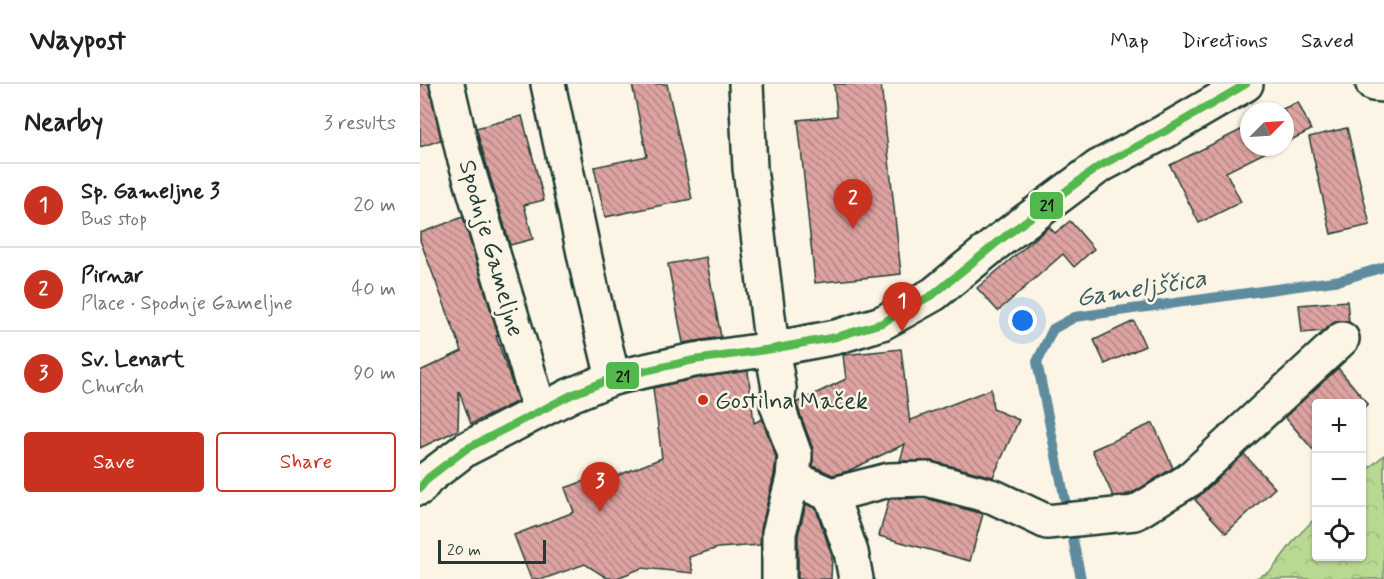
<!DOCTYPE html>
<html lang="en">
<head>
<meta charset="utf-8">
<style>
  :root { --surface:#fff; --page:#f2f2f2; --text:#202124; --muted:#757577; --line:#e0e0e0; --accent:#c8321e }
  body { margin:0; font-family:Mynerve,sans-serif; background:var(--page); color:var(--text) }
  .controls { position:absolute; right:18px; bottom:18px; display:grid; overflow:hidden; border-radius:6px; box-shadow:0 2px 4px #0004 }
  .controls button { width:54px; height:54px; display:grid; place-items:center; padding:0; border:0; border-bottom:2px solid var(--line); background:var(--surface); color:var(--text); font:30px sans-serif }
  .compass { position:absolute; left:820px; top:18px; width:54px; height:54px; border-radius:50%; background:var(--surface); box-shadow:0 2px 4px #0004; rotate:66deg }
  .scale { position:absolute; left:18px; bottom:15px; width:108px; box-sizing:border-box; padding-left:6px; border:3px solid #1f3d34; border-top:0; font-size:16px; line-height:21px; white-space:nowrap; color:#1f3d34; -webkit-text-stroke:4px #fcf5e5; paint-order:stroke }
  .you { position:absolute; left:603px; top:237px; width:21px; height:21px; margin:-15px; border:4px solid #fff; border-radius:50%; background:#1a73e8; box-shadow:0 0 0 9px #1a73e833 }
  .badge { display:grid; place-items:center; width:39px; height:39px; border-radius:50%; background:var(--accent); color:#fff; font-size:20px; font-weight:700 }
  .pin { position:absolute; translate:-50% -50px; filter:drop-shadow(0 2px 3px #0008) }
  .pin::after { content:''; position:absolute; top:32px; width:21px; height:18px; background:inherit; clip-path:polygon(0 0,100% 0,50% 100%) }
  .list { margin:0; padding:0; list-style:none }
  h2 { display:flex; justify-content:space-between; align-items:center; height:78px; margin:0; padding:0 24px; font-size:26px }
  h2 small { font-size:20px; font-weight:400; color:var(--muted) }
  .list li { display:grid; grid-template-columns:39px 1fr auto; gap:18px; align-items:center; box-sizing:border-box; height:84px; padding:0 24px; border-top:2px solid var(--line) }
  .list b { display:block; font-size:22px; white-space:nowrap }
  .list p { margin:0; font-size:20px; white-space:nowrap; color:var(--muted) }
  .list em { font-size:20px; font-style:normal; color:var(--muted) }
  .actions { display:flex; gap:12px; padding:18px 24px }
  .actions a { flex:1; padding:14px 0; border:2px solid var(--accent); border-radius:6px; text-align:center; font-size:21px; color:var(--accent) }
  .actions .main { background:var(--accent); color:#fff }
  .icon { flex:none; width:33px; height:33px; fill:none; stroke:currentColor; stroke-width:2; stroke-linecap:round; stroke-linejoin:round }
  .map { position:relative; flex:none; width:964px; height:495px; overflow:hidden }
  header { display:flex; align-items:center; gap:36px; box-sizing:border-box; height:84px; padding:0 30px; background:var(--surface); border-bottom:2px solid var(--line) }
  header strong { font-size:28px }
  nav { display:flex; gap:33px; margin-inline-start:auto; font-size:21px }
  main { display:flex }
  aside { flex:1; background:var(--surface) }
  .map>svg:first-child { display:block }
  .forest { fill:url(#forest-crowns); stroke:#6c8b63; stroke-width:1.5 }
  .lines { fill:none; stroke-linecap:round; stroke-linejoin:round }
  .stream { stroke:#5e8b9f; stroke-width:10 }
  .building { fill:url(#building-back-hatch); stroke:#1f3d34; stroke-width:1.5 }
  .minor-casing { stroke:#1f3d34; stroke-width:38 }
  .minor { stroke:#fcf5e5; stroke-width:33 }
  .bus-1-casing { stroke:#fcf5e5; stroke-width:12 }
  .bus-1 { stroke:#52b84d; stroke-width:8 }
  .poi-dot { fill:#c8321e; stroke:#fcf5e5; stroke-width:2 }
  .labels { text-anchor:middle; stroke-width:5; stroke-linejoin:round; paint-order:stroke }
  .street-label { font-size:24px; fill:#1f3d34; stroke:#fcf5e5 }
  .poi-label { font-size:24px; fill:#1f3d34; stroke:#fcf5e5; text-anchor:start }
  .water-label { font-size:26px; font-style:italic; fill:#395e60; stroke:#fcf5e5 }
  .line-badge { stroke:#fcf5e5; stroke-width:2 }
  .pale-badge-label { font-size:16px; text-anchor:middle; font-weight:bold; fill:#111 }
</style>
</head>
<body>
<header>
<strong>Waypost</strong>
<nav><a>Map</a><a>Directions</a><a>Saved</a></nav>
</header>
<main>
<aside>
<h2>Nearby<small>3 results</small></h2>
<ul class="list">
<li><span class="badge">1</span><div><b>Sp. Gameljne 3</b><p>Bus stop</p></div><em>20 m</em></li>
<li><span class="badge">2</span><div><b>Pirnar</b><p>Place · Spodnje Gameljne</p></div><em>40 m</em></li>
<li><span class="badge">3</span><div><b>Sv. Lenart</b><p>Church</p></div><em>90 m</em></li>
</ul>
<div class="actions"><a class="main">Save</a><a>Share</a></div>
</aside>
<div class="map">
<svg width="964" height="495" viewBox="0 0 964 495">
  <defs>
    <pattern id="forest-crowns" width="20" height="18" patternUnits="userSpaceOnUse" patternTransform="scale(1.5)"><rect width="20" height="18" fill="#b9d992"/><path d="M2 6a3 3 0 1 1 6 0M12 15a3 3 0 1 1 6 0" fill="none" stroke="#9fbb7e"/></pattern>
    <pattern id="building-back-hatch" width="6" height="6" patternUnits="userSpaceOnUse" patternTransform="scale(1.5)"><rect width="6" height="6" fill="#dda3a0"/><path d="M-1 5l2 2M0 0l6 6M5-1l2 2" fill="none" stroke="#b38683"/></pattern>
  </defs>
  <rect width="100%" height="100%" fill="#fcf5e5"/>
  <filter id="ink" filterUnits="userSpaceOnUse"><feTurbulence type="fractalNoise" baseFrequency=".0167" numOctaves="2"/><feDisplacementMap in="SourceGraphic" scale="12" xChannelSelector="R" yChannelSelector="G"/><feConvolveMatrix kernelMatrix="1 2 1 2 8 2 1 2 1" color-interpolation-filters="sRGB"/></filter>
  <g filter="url(#ink)">
    <!-- forest -->
    <path class="forest" d="M964,371V495H834L851,487L876,454L896,433V472H942V390Z"/>
    <g class="lines">
      <!-- stream -->
      <path class="stream" d="M661,495L617,278L633,245L655,233L921,196L964,183"/>
    </g>
    <!-- building -->
    <g class="building">
      <path d="M0,0H9L21,56L0,63Z"/>
      <path d="M212,0H247L272,115L185,133L174,83L227,72Z"/>
      <path d="M414,0H461L481,190L395,199L378,36L417,32Z"/>
      <path d="M878,18L891,46L865,59V27H858Z"/>
      <path d="M102,32L124,116L104,121L113,155L90,161L56,44Z"/>
      <path d="M829,42V63H856L806,88L821,118L779,139L750,81Z"/>
      <path d="M927,44L950,141L911,150L889,53Z"/>
      <path d="M43,133L78,251L76,252L98,317L51,340L39,307L38,346L0,364V287L42,267L0,156V149Z"/>
      <path d="M650,137L674,165L654,183L643,170L578,227L557,204L629,143L635,149Z"/>
      <path d="M286,173L301,253L263,259L248,180Z"/>
      <path d="M927,217L929,238L917,237L903,247L882,249L879,221Z"/>
      <path d="M714,237L725,262L685,280L674,256Z"/>
      <path d="M481,265L490,340L491,336L571,305L573,325L599,336L573,393L512,377H480L485,360L428,387L413,391L393,382V365L376,319L426,295L423,271Z"/>
      <path d="M918,284L948,320L942,326V320H897V364L894,367L865,333Z"/>
      <path d="M328,287L334,339L342,335L356,373L354,391L341,445L340,461L298,464L269,473L273,489L222,484L197,494H187L165,480L123,495H111L94,451L154,428L145,404L192,387L194,393L242,374L233,304L277,294Z"/>
      <path d="M733,339L753,384L716,407L705,411L693,412L672,366Z"/>
      <path d="M824,370L855,404L806,449L775,416Z"/>
      <path d="M505,414L563,430L550,477L459,452L469,415Z"/>
      <path d="M386,420L396,425L412,472L411,495H378V451Z"/>
    </g>
    <g class="lines">
      <defs>
        <g id="minor">
          <path d="M27,0L43,69L120,327"/>
          <path d="M128,0L172,207L193,294"/>
          <path d="M326,0L330,84L352,265L359,304L357,321L375,371L373,394L359,449V495"/>
          <path d="M953,0L964,1"/>
          <path d="M373,394L411,411L469,396L507,395L574,413L627,438L715,429L769,396L922,255"/>
          <path d="M0,404L8,394L46,365L151,311L193,294L274,276L352,265L416,253L462,239L514,210L579,157L678,83L744,48L826,0"/>
          <path d="M411,411L431,468L436,495"/>
        </g>
      </defs>
      <!-- minor casing -->
      <use href="#minor" class="minor-casing"/>
      <!-- minor -->
      <use href="#minor" class="minor"/>
      <defs>
        <path id="bus-1" d="M0,404L8,394L46,365L151,311L193,294L274,276L352,265L416,253L462,239L514,210L579,157L678,83L744,48L826,0"/>
      </defs>
      <!-- bus-1 casing -->
      <use href="#bus-1" class="bus-1-casing"/>
      <!-- bus-1 -->
      <use href="#bus-1" class="bus-1"/>
    </g>
  </g>
  <!-- markers -->
  <circle class="poi-dot" cx="283" cy="316" r="6"/>
  <g class="labels">
    <!-- street labels -->
    <g class="street-label">
      <text transform="translate(72 164) rotate(74)" y="8">Spodnje Gameljne</text>
    </g>
    <!-- poi labels -->
    <g class="poi-label">
      <text x="295" y="324">Gostilna Maček</text>
    </g>
    <!-- water labels -->
    <g class="water-label">
      <text transform="translate(721 203) rotate(-9)" y="9">Gameljščica</text>
    </g>
  </g>
  <g class="line-badge">
    <rect x="609" y="107" width="35" height="29" rx="6" fill="#52b84d"/>
    <rect x="185" y="277" width="35" height="29" rx="6" fill="#52b84d"/>
  </g>
  <g class="pale-badge-label">
    <text x="627" y="127">21</text>
    <text x="203" y="298">21</text>
  </g>
</svg>
<div class="controls">
<button>+</button>
<button>−</button>
<button><svg class="icon" aria-label="locate" viewBox="0 0 24 24"><circle cx="12" cy="12" r="6"/><path d="M12 2v4M12 18v4M2 12h4M18 12h4"/></svg></button>
</div>
<svg class="compass" viewBox="-18 -18 36 36"><path d="M0-13l5 13h-10z" fill="#e53935"/><path d="M0 13l5-13h-10z" fill="#757577"/></svg>
<div class="scale">20 m</div>
<div class="you"></div>
<div class="pin badge" style="left:482px;top:248px">1</div>
<div class="pin badge" style="left:433px;top:145px">2</div>
<div class="pin badge" style="left:180px;top:428px">3</div>
</div>
</main>
</body>
</html>
